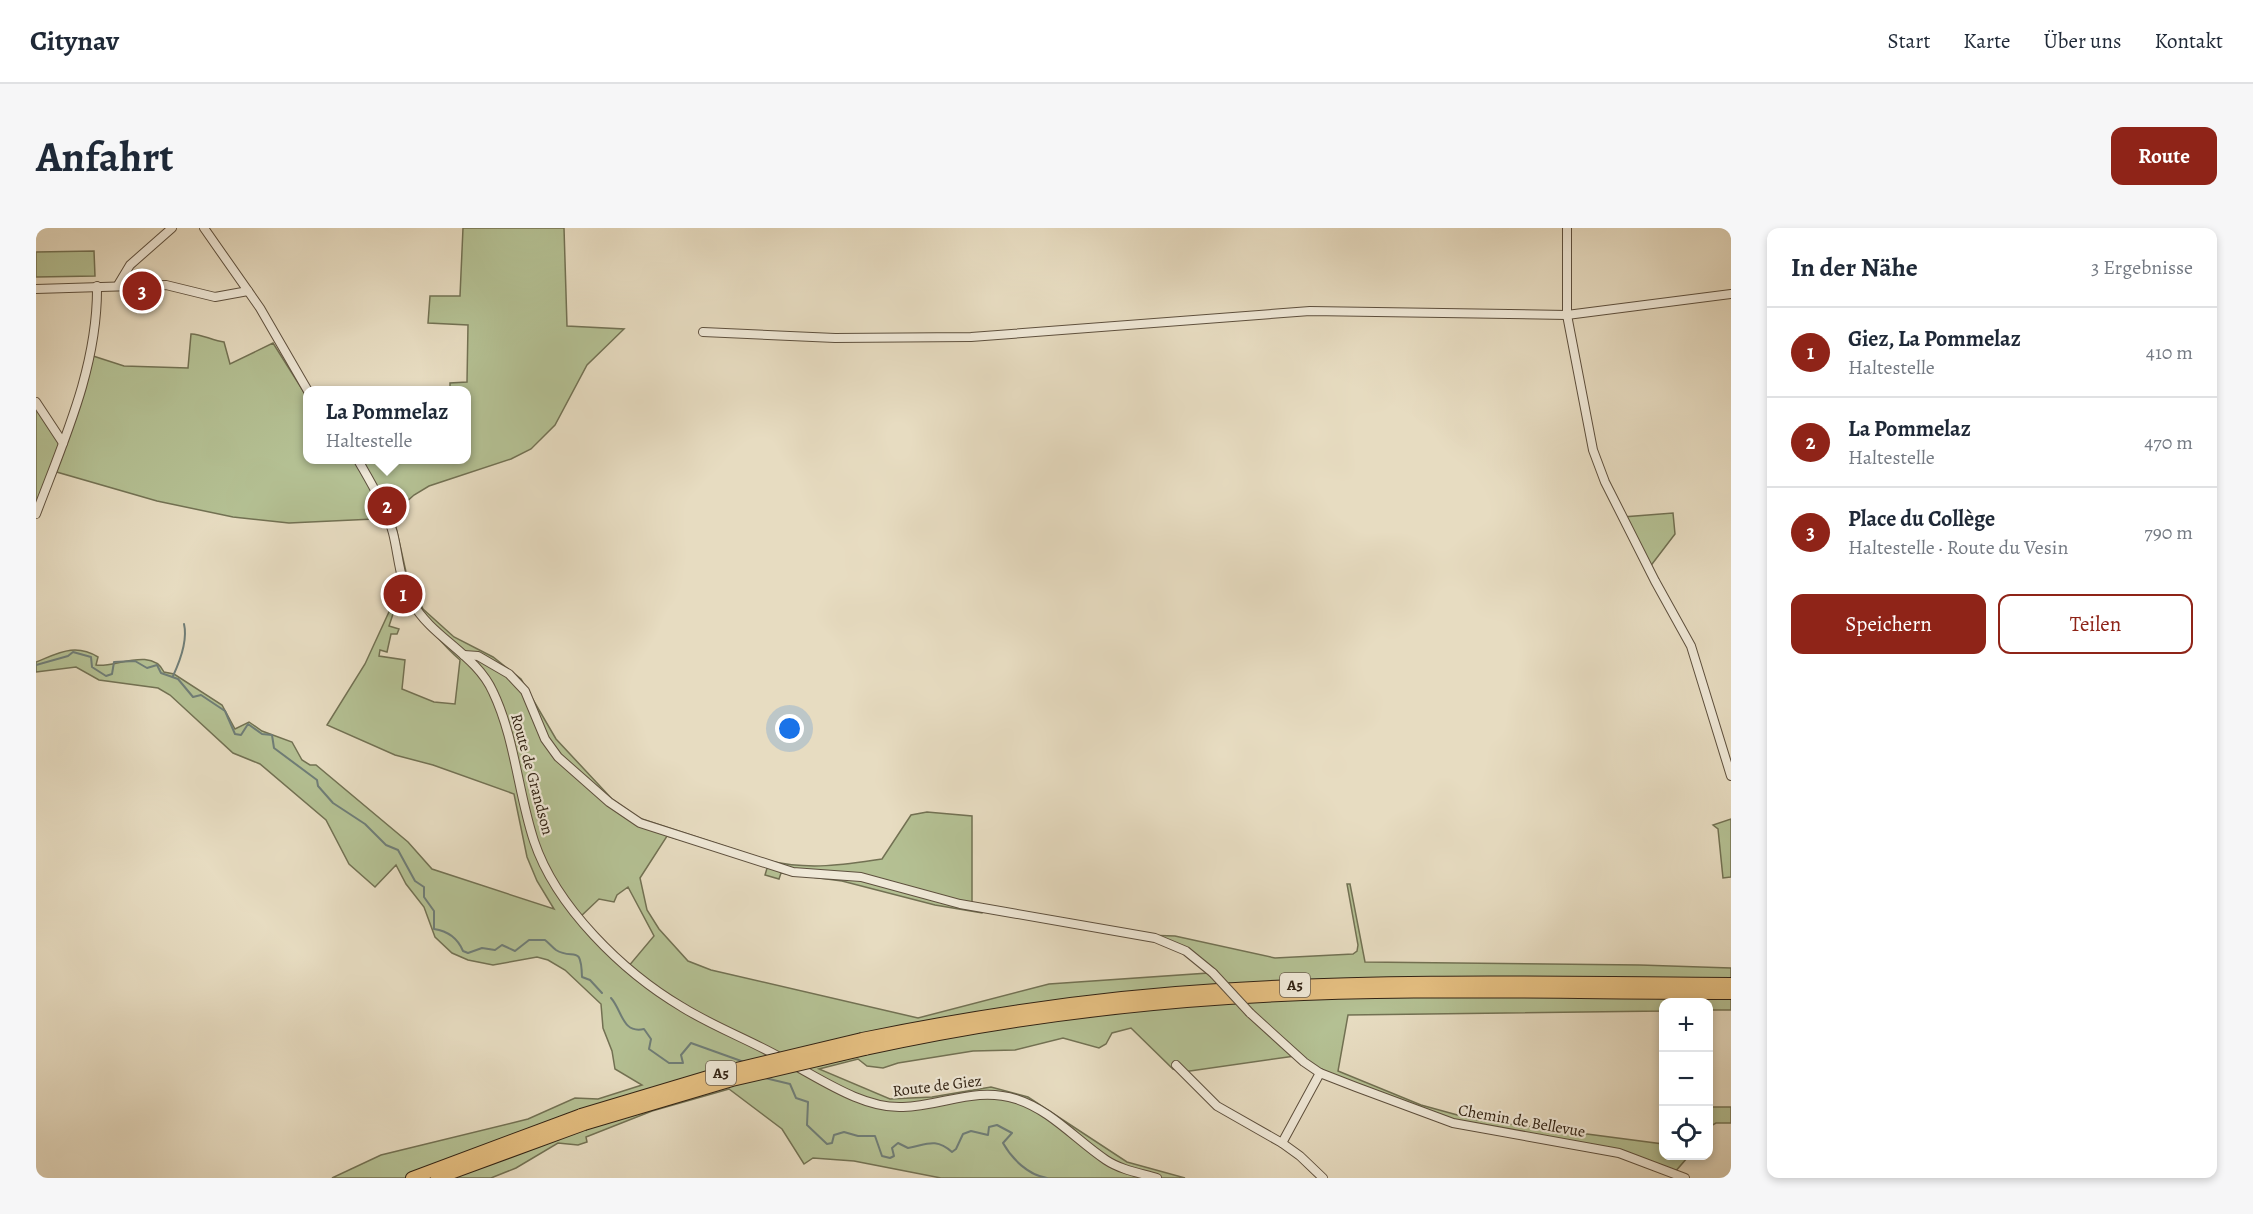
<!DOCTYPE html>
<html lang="de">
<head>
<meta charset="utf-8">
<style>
  :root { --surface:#fff; --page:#f6f6f7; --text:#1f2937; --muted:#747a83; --line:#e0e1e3; --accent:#8f2418 }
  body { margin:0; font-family:Alegreya,serif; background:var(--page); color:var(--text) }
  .controls { position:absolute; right:18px; bottom:18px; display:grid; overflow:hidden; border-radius:12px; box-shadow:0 3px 9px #0003 }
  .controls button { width:54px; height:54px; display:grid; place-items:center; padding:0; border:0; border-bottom:2px solid var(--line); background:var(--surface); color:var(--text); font:30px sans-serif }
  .you { position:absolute; left:754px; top:501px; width:21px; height:21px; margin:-15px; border:4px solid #fff; border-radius:50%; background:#1a73e8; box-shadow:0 0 0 9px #1a73e833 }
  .badge { display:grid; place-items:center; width:39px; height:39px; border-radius:50%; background:var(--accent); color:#fff; font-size:20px; font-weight:700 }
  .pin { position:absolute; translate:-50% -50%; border:3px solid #fff; box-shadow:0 2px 6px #0006 }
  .popup { position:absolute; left:267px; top:158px; width:168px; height:78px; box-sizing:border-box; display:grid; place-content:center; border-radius:12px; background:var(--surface); filter:drop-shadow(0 2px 4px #0005); font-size:20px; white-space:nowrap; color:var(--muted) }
  .popup b { font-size:22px; color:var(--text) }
  .popup::after { content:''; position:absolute; left:50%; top:100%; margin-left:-12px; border:12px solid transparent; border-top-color:var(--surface) }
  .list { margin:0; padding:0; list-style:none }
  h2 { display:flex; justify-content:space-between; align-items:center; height:78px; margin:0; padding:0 24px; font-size:26px }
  h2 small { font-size:20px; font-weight:400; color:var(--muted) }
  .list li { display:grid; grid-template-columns:39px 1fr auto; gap:18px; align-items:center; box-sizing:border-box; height:90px; padding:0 24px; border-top:2px solid var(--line) }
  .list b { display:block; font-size:22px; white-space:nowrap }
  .list p { margin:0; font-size:20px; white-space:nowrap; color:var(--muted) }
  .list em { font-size:20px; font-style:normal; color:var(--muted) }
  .actions { display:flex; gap:12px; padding:18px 24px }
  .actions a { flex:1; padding:14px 0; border:2px solid var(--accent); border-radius:12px; text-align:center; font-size:21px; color:var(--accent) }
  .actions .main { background:var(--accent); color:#fff }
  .icon { flex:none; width:33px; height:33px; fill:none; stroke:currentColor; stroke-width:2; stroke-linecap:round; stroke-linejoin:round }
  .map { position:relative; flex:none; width:1695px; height:950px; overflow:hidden; border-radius:12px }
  header { display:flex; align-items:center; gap:36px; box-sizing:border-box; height:84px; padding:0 30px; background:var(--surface); border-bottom:2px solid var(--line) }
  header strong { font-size:28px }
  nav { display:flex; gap:33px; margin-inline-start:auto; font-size:21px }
  .intro { display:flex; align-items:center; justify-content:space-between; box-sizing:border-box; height:144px; padding:0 36px }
  h1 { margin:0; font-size:42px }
  .button { padding:15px 27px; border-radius:12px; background:var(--accent); color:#fff; font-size:21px; font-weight:700 }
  main { display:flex; gap:36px; padding:0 36px }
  aside { flex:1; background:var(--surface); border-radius:12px; box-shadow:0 3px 9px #0003 }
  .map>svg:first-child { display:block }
  .green { fill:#b4c093; stroke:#727153; stroke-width:1.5; fill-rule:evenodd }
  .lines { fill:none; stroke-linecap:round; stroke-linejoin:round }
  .stream { stroke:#6f7d77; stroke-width:2 }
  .minor-casing { stroke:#5e503e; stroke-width:10 }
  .highway-casing { stroke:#312213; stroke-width:14 }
  .minor { stroke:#efe8d7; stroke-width:8 }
  .highway { stroke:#e4be80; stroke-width:12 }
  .minor-bridge-casing { stroke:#5e503e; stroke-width:10; stroke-linecap:butt }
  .highway-bridge-casing { stroke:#312213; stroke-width:14; stroke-linecap:butt }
  .minor-bridge { stroke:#efe8d7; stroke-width:8 }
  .highway-bridge { stroke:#e4be80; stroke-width:12 }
  .labels { text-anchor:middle; stroke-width:4.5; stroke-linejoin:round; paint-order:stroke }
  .shield { fill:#efe8d7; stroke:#6a5d4e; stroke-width:1.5 }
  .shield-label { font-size:15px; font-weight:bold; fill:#312213 }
  .street-label { font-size:16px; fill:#312213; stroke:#efe8d7 }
</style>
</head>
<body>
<header>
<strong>Citynav</strong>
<nav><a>Start</a><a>Karte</a><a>Über uns</a><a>Kontakt</a></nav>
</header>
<div class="intro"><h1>Anfahrt</h1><a class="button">Route</a></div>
<main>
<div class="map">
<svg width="1695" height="950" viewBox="0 0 1695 950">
  <rect width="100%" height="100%" fill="#e7dcc1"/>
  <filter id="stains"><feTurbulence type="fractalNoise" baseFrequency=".00333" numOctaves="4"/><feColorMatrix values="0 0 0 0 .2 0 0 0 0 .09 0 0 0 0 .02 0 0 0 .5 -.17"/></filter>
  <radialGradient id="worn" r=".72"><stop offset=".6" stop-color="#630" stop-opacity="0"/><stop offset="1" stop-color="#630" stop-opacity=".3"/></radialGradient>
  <!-- green -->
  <g class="green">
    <path d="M427,0H528L531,98L588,101L551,137L519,197L495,221L475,231L393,258L378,267L357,286L370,344L387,381L418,409L457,429L485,451L520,511L576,571L603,590L734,633C772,642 808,637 846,631L875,587L891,584L936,588V677L948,680L946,685L899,677L806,653L745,645L743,651L729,647L732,637L631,608L604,650L611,682L623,701L652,733L675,742L882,790L1013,756L1172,745L1165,734L1108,707L1139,708L1239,730L1317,726L1321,723L1322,717L1311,656H1314L1329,734L1604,737L1695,740V782H1673L1672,774H1628L1627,783L1312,787L1302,843L1385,877L1436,891L1627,916L1628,928L1651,930L1638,945L1592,928L1430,898L1320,859L1259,828L1147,844L1137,841L1095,800L1076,805L1070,816L1063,820L1027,810L979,822L937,823L862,835L847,840L831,838L822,831L783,841L854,871L896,869L955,859L992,869L1091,934L1149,950H905L818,933L777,930L768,936L746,901L693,861L616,883L550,909L551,914L542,917L522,915L480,940L455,950H296L345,927L492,891L539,870L562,871L606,857L579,841L576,823L567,800L565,776L529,742L512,732L501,729L457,737L432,732L416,725L399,709L388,679L370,656L360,637L339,659L313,636L290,592L224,536L197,525L134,467L122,460L63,452L40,439L0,444V434C23,425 39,415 62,429L60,437C76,441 116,418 128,444L138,446L186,477L199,501L213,494L226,503L256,514L266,532L274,537H280L372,614L396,641L518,681L501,653L491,629L478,566L397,537L359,527L291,497L329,436L364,360L368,368L367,385L358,383L353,398L363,401L361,406H355L351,424L344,422L343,428L369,432L366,461L398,474L419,476L424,432C410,420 384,391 376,375C365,352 356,308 348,281L338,291L253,295L197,289L121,273L17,243L0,286V174L26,214L54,127L88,138L152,140L155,106C162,105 178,113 188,114L194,136L237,115L271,169L272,232H430V162H414V155L431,154L432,97L392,95L394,68H424ZM592,659L618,708L592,739L543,690L563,671L578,674L581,667Z"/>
    <path d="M58,23L59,48L0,49V24Z"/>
    <path d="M1637,285L1639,306L1613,340L1587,289Z"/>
    <path d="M1695,591V649L1687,650L1682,601L1677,597Z"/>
    <path d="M1673,879H1695V895H1680L1673,899Z"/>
  </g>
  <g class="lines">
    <!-- stream -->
    <g class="stream">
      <path d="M0,437L32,428L37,424L55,429L56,439L70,448L76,446L78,434L99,433L111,440L121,437L125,445L142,451L157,469L165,467L189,483L199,506L205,507L212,496L226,506L236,507L238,520L281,552L282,558L297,575L329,596L350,617L362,622L379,653L388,659V669L398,683V701C412,703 422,711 427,723L432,725L446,720L459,722L466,717L479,723L493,712H509C513,715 516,719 520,722C537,733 545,714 546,749L554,752L566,765"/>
      <path d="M137,448C144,433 152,413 148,396"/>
      <path d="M575,770C586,782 586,806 608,801L615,811L613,821L633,835H647L645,827L655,815L708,834"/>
      <path d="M729,850L754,856L760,870L772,874L771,897L791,916L796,915L798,907L808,904L822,908H839L846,928L854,930L858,928L856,920L862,915L872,920C890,917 899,909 916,924L920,921L927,906L935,903L952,907L953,899L961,897L976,905L967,915C976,931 992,947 1011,950"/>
    </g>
    <defs>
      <g id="minor">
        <path d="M168,0L224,80L272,163"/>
        <path d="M1531,0V87L1557,222L1569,254L1619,353L1655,418L1695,548"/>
        <path d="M82,57L94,37L136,0"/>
        <path d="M0,61L130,57L179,69L212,63"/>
        <path d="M667,104L799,110L935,109L1274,83L1531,87L1695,66"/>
        <path d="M0,174L27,215"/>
        <path d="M322,232C335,255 350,279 357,305C363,329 363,352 376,374C396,410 440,426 457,464C479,510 482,565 498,613C520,679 587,744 646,779C678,799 714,812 747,831"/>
        <path d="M0,286C28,212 62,138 61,58"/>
        <path d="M428,427L442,428L473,446L489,463L509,511L522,529L573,574L604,595L757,644L825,649L924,676L1119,710L1150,723L1177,745"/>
        <path d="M1214,785L1268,834L1284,845L1320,859L1417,895L1583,925L1649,950"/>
        <path d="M758,837C789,854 830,881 867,879C906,878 940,858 980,871C1015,882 1040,912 1070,932C1085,942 1104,945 1121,950"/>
        <path d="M1140,837L1181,878L1246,915"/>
        <path d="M1284,845L1246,915L1264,928L1287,950"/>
      </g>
      <g id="highway">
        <path d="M826,811C943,787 1063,769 1182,762C1352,751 1524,755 1695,756"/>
        <path d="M829,821C948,795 1070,778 1192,770C1359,759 1528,765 1695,765"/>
        <path d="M376,950L545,887"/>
        <path d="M401,950L548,896"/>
      </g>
    </defs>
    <!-- minor casing -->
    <use href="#minor" class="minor-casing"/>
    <!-- highway casing -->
    <use href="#highway" class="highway-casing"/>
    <!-- minor -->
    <use href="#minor" class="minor"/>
    <!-- highway -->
    <use href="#highway" class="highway"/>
    <defs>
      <path id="minor-bridge" d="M1177,745L1214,785"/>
      <g id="highway-bridge">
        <path d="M545,887L692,843L826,811"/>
        <path d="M548,896L696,852L829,821"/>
      </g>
    </defs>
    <!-- minor-bridge casing -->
    <use href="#minor-bridge" class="minor-bridge-casing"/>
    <!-- highway-bridge casing -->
    <use href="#highway-bridge" class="highway-bridge-casing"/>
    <!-- minor-bridge -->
    <use href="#minor-bridge" class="minor-bridge"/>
    <!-- highway-bridge -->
    <use href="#highway-bridge" class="highway-bridge"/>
  </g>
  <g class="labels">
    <!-- shield labels -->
    <g class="shield">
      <rect x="1244" y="745" width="30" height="24" rx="4.5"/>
      <rect x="670" y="833" width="30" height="24" rx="4.5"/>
    </g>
    <g class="shield-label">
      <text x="1259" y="762">A5</text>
      <text x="685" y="850">A5</text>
    </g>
    <!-- street labels -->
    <g class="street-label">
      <text transform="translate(497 546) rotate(75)" y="6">Route de Grandson</text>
      <text transform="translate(901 857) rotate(-7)" y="6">Route de Giez</text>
      <text transform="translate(1486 892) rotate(10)" y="6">Chemin de Bellevue</text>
    </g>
  </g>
  <rect width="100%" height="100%" filter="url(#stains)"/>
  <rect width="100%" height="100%" fill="url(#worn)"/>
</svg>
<div class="controls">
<button>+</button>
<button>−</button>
<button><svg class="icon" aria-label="locate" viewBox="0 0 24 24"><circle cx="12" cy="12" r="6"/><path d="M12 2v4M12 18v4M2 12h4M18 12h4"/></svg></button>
</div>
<div class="you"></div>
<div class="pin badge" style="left:367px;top:366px">1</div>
<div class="pin badge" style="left:351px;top:278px">2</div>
<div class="popup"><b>La Pommelaz</b>Haltestelle</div>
<div class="pin badge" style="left:106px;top:63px">3</div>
</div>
<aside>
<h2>In der Nähe<small>3 Ergebnisse</small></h2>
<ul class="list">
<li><span class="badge">1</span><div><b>Giez, La Pommelaz</b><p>Haltestelle</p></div><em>410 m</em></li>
<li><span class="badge">2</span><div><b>La Pommelaz</b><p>Haltestelle</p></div><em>470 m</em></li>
<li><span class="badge">3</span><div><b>Place du Collège</b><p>Haltestelle · Route du Vesin</p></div><em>790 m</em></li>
</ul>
<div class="actions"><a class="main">Speichern</a><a>Teilen</a></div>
</aside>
</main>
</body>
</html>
